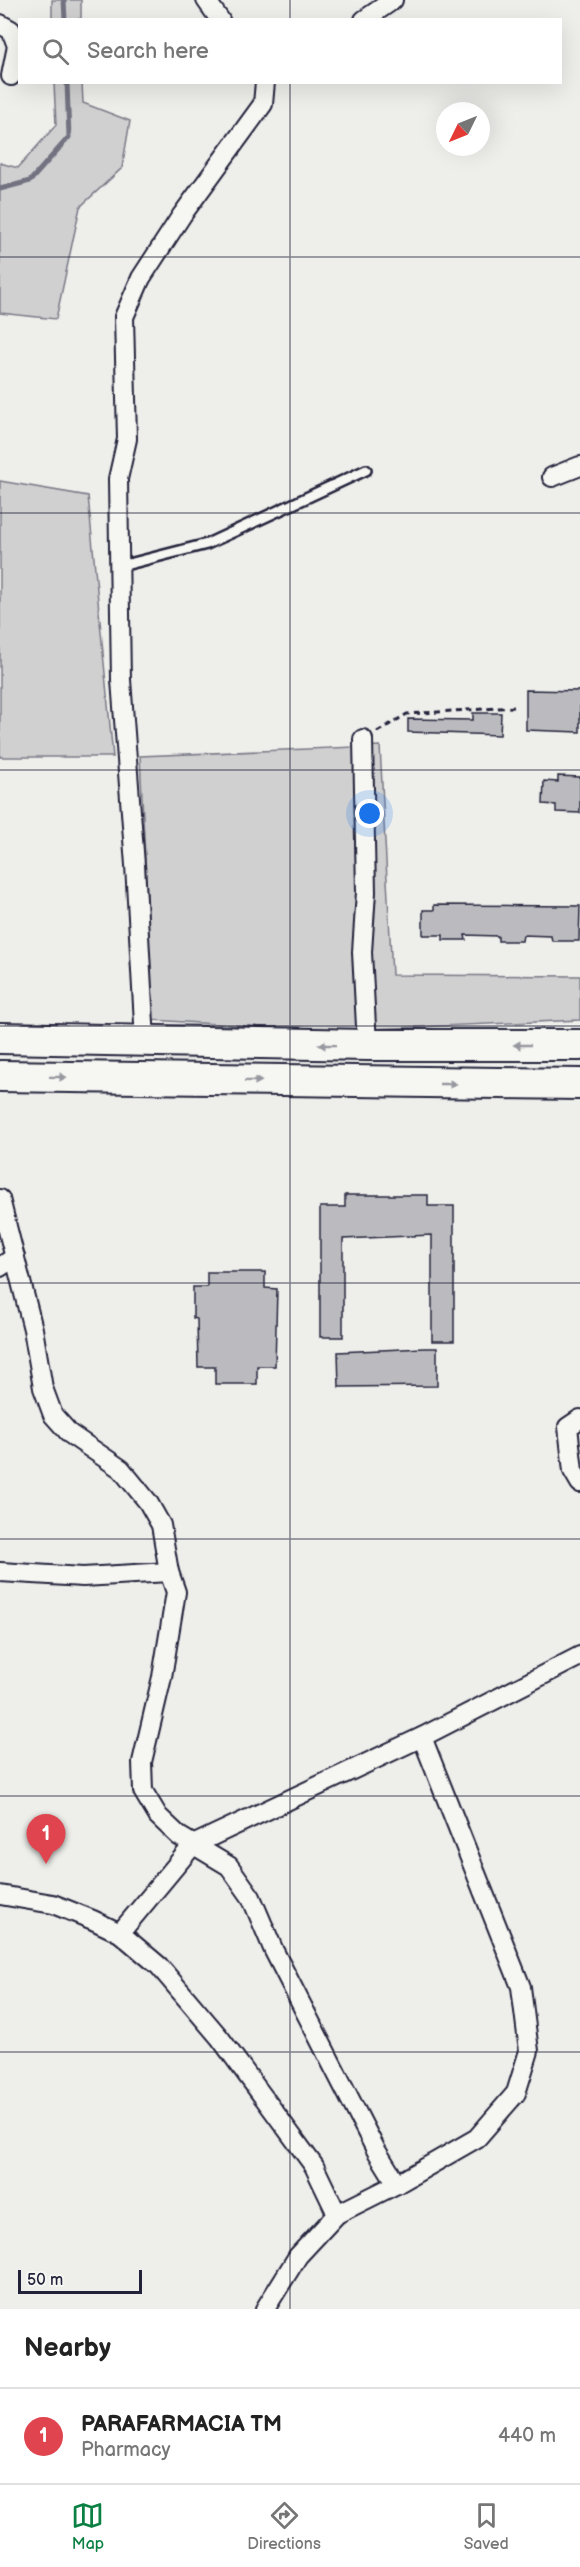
<!DOCTYPE html>
<html lang="en">
<head>
<meta charset="utf-8">
<style>
  :root { --surface:#fff; --page:#f6f6f6; --text:#222; --muted:#767676; --line:#e0e0e0; --accent:#0b8043 }
  body { margin:0; font-family:"Balsamiq Sans",sans-serif; background:var(--page); color:var(--text) }
  .compass { position:absolute; left:436px; top:102px; width:54px; height:54px; border-radius:50%; background:var(--surface); box-shadow:0 6px 24px #0002; rotate:227deg }
  .scale { position:absolute; left:18px; bottom:15px; width:124px; box-sizing:border-box; padding-left:6px; border:3px solid #22223b; border-top:0; font-size:16px; line-height:21px; white-space:nowrap; color:#22223b; -webkit-text-stroke:4px #f6f6f2; paint-order:stroke }
  .you { position:absolute; left:370px; top:814px; width:21px; height:21px; margin:-15px; border:4px solid #fff; border-radius:50%; background:#1a73e8; box-shadow:0 0 0 9px #1a73e833 }
  .badge { display:grid; place-items:center; width:39px; height:39px; border-radius:50%; background:var(--accent); color:#fff; font-size:20px; font-weight:700 }
  .pin { position:absolute; translate:-50% -50px; filter:drop-shadow(0 2px 3px #0008) }
  .pin::after { content:''; position:absolute; top:32px; width:21px; height:18px; background:inherit; clip-path:polygon(0 0,100% 0,50% 100%) }
  .list { margin:0; padding:0; list-style:none }
  h2 { display:flex; justify-content:space-between; align-items:center; height:78px; margin:0; padding:0 24px; font-size:26px }
  h2 small { font-size:20px; font-weight:400; color:var(--muted) }
  .list li { display:grid; grid-template-columns:39px 1fr auto; gap:18px; align-items:center; box-sizing:border-box; height:96px; padding:0 24px; border-top:2px solid var(--line) }
  .list b { display:block; font-size:22px; white-space:nowrap }
  .list p { margin:0; font-size:20px; white-space:nowrap; color:var(--muted) }
  .list em { font-size:20px; font-style:normal; color:var(--muted) }
  .icon { flex:none; width:33px; height:33px; fill:none; stroke:currentColor; stroke-width:2; stroke-linecap:round; stroke-linejoin:round }
  .map { position:relative; flex:none; width:580px; height:2309px; overflow:hidden }
  .search { position:absolute; background:var(--surface); box-shadow:0 6px 24px #0002; left:18px; right:18px; top:18px; height:66px; display:flex; align-items:center; gap:15px; box-sizing:border-box; padding:0 21px; border-radius:0px; color:var(--muted); font-size:22px }
  .sheet { height:174px; background:var(--surface) }
  nav { display:flex; justify-content:space-around; align-items:center; box-sizing:border-box; height:84px; border-top:2px solid var(--line); background:var(--surface); font-size:16px; color:var(--muted) }
  nav a { display:grid; justify-items:center; gap:3px }
  nav .on { color:var(--accent) }
  .map>svg:first-child { display:block }
  .green { fill:#d0d0d1; stroke:#797986; stroke-width:1.5 }
  .lines { fill:none; stroke-linecap:round; stroke-linejoin:round }
  .stream { stroke:#727281; stroke-width:5 }
  .building { fill:#bbbbbf; stroke:#22223b; stroke-width:1.5 }
  .service-casing { stroke:#22223b; stroke-width:14 }
  .minor-casing { stroke:#22223b; stroke-width:22 }
  .trunk-casing { stroke:#22223b; stroke-width:34 }
  .path { stroke:#22223b; stroke-width:3; stroke-dasharray:6 4.5; stroke-linecap:butt }
  .service { stroke:#f6f6f2; stroke-width:9 }
  .minor { stroke:#f6f6f2; stroke-width:18 }
  .trunk { stroke:#f6f6f2; stroke-width:30 }
  .oneway { fill:#9797a0 }
  .grid { fill:none; stroke:#22223b; stroke-width:1.5; stroke-opacity:0.55 }
</style>
</head>
<body>
<div class="map">
<svg width="580" height="2309" viewBox="0 0 580 2309">
  <rect width="100%" height="100%" fill="#eeeeeb"/>
  <filter id="ink" filterUnits="userSpaceOnUse"><feTurbulence type="fractalNoise" baseFrequency=".0167" numOctaves="2"/><feDisplacementMap in="SourceGraphic" scale="12" xChannelSelector="R" yChannelSelector="G"/><feConvolveMatrix kernelMatrix="1 2 1 2 8 2 1 2 1" color-interpolation-filters="sRGB"/></filter>
  <g filter="url(#ink)">
    <!-- green -->
    <g class="green">
      <rect x="52" y="0" width="29" height="19"/>
      <path d="M54,83H82L83,103L130,121L122,168L80,207L56,319L0,313V163L18,168L56,125Z"/>
      <path d="M0,481L88,496L113,757H0Z"/>
      <path d="M380,746L392,975L580,976V1020L326,1031L153,1020L140,756Z"/>
    </g>
    <g class="lines">
      <!-- stream -->
      <g class="stream">
        <path d="M64,0L65,20"/>
        <path d="M0,189L30,181L69,137L67,82"/>
      </g>
    </g>
    <!-- building -->
    <g class="building">
      <path d="M526,690L580,691V732L526,730Z"/>
      <path d="M473,713H501L500,735L408,732V719L473,720Z"/>
      <path d="M558,776L580,777V813L556,812V805L543,804L544,781L558,782Z"/>
      <path d="M434,905L580,906L579,941H552L551,936L523,935L522,941H498V936L465,935L466,940H443V935H423V910H434Z"/>
      <path d="M345,1195H428V1206H454V1341H432V1235L343,1239V1337H320V1207H345Z"/>
      <path d="M207,1272H265V1288L277,1289L275,1366H257V1384H215V1367H198L197,1319L193,1318V1287H207Z"/>
      <path d="M424,1348H437V1386L339,1387L338,1352Z"/>
    </g>
    <g class="lines">
      <defs>
        <path id="service" d="M121,566L207,544L366,470"/>
        <g id="minor">
          <path d="M206,0L220,20"/>
          <path d="M364,20L393,0"/>
          <path d="M0,24L11,30L17,46L11,76"/>
          <path d="M552,477L580,466"/>
          <path d="M363,739L366,892L362,952L367,1045"/>
          <path d="M145,1041L135,865L121,680L118,479L127,439L124,317L141,278L182,215L263,104L265,82"/>
          <path d="M0,1199L33,1329L43,1388L53,1415L70,1434L121,1469L148,1502L161,1525L169,1572L176,1592L162,1677L142,1762L143,1791L158,1816L179,1836L229,1866L251,1897L274,1951L376,2150L397,2184L337,2214L298,2256L265,2309"/>
          <path d="M0,1267L15,1257"/>
          <path d="M580,1419L568,1427L573,1471L580,1483"/>
          <path d="M0,1572L83,1577L169,1572"/>
          <path d="M0,1895L53,1904L93,1920L120,1933L159,1966L220,2038L314,2166L337,2214"/>
          <path d="M120,1933L193,1845L422,1737L580,1656"/>
          <path d="M397,2184L477,2138L516,2093L529,2051L521,1987L422,1737"/>
        </g>
        <g id="trunk">
          <path d="M0,1038L367,1045H580"/>
          <path d="M0,1076L580,1084"/>
        </g>
      </defs>
      <!-- service casing -->
      <use href="#service" class="service-casing"/>
      <!-- minor casing -->
      <use href="#minor" class="minor-casing"/>
      <!-- trunk casing -->
      <use href="#trunk" class="trunk-casing"/>
      <!-- path -->
      <path class="path" d="M377,732L407,714L514,707"/>
      <!-- service -->
      <use href="#service" class="service"/>
      <!-- minor -->
      <use href="#minor" class="minor"/>
      <!-- trunk -->
      <use href="#trunk" class="trunk"/>
    </g>
    <!-- one-way arrows -->
    <defs><path id="oneway-solid" d="M-6-.8H1V-3.2L6.5 0L1 3.2V.8H-6Z" transform="scale(1.5)"/></defs>
    <g class="oneway">
      <use href="#oneway-solid" transform="translate(327 1045) rotate(-179)"/>
      <use href="#oneway-solid" transform="translate(522 1045) rotate(-180)"/>
      <use href="#oneway-solid" transform="translate(58 1077) rotate(1)"/>
      <use href="#oneway-solid" transform="translate(253 1081) rotate(1)"/>
      <use href="#oneway-solid" transform="translate(448 1084)"/>
    </g>
  </g>
  <!-- grid -->
  <path class="grid" d="M290,0V20M290,82V2309M0,257H580M0,513H580M0,770H580M0,1026H580M0,1283H580M0,1539H580M0,1796H580M0,2052H580"/>
</svg>
<svg class="compass" viewBox="-18 -18 36 36"><path d="M0-13l5 13h-10z" fill="#e53935"/><path d="M0 13l5-13h-10z" fill="#767676"/></svg>
<div class="scale">50 m</div>
<div class="you"></div>
<div class="pin badge" style="left:46px;top:1864px;background:#e0444e">1</div>
<div class="search"><svg class="icon" aria-label="search" viewBox="0 0 24 24"><circle cx="10" cy="10" r="6"/><path d="M15 15l6 6"/></svg>Search here</div>
</div>
<section class="sheet">
<h2>Nearby<small></small></h2>
<ul class="list">
<li><span class="badge" style="background:#e0444e">1</span><div><b>PARAFARMACIA TM</b><p>Pharmacy</p></div><em>440 m</em></li>
</ul>
</section>
<nav>
<a class="on"><svg class="icon" aria-label="map" viewBox="0 0 24 24"><path d="M3 6l6-2 6 2 6-2v14l-6 2-6-2-6 2zM9 4v14M15 6v14"/></svg>Map</a>
<a><svg class="icon" aria-label="directions" viewBox="0 0 24 24"><path d="M12 3l9 9-9 9-9-9zM9 14v-3h6M13 9l2 2-2 2"/></svg>Directions</a>
<a><svg class="icon" aria-label="saved" viewBox="0 0 24 24"><path d="M7 4h10v16l-5-4-5 4z"/></svg>Saved</a>
</nav>
</body>
</html>
